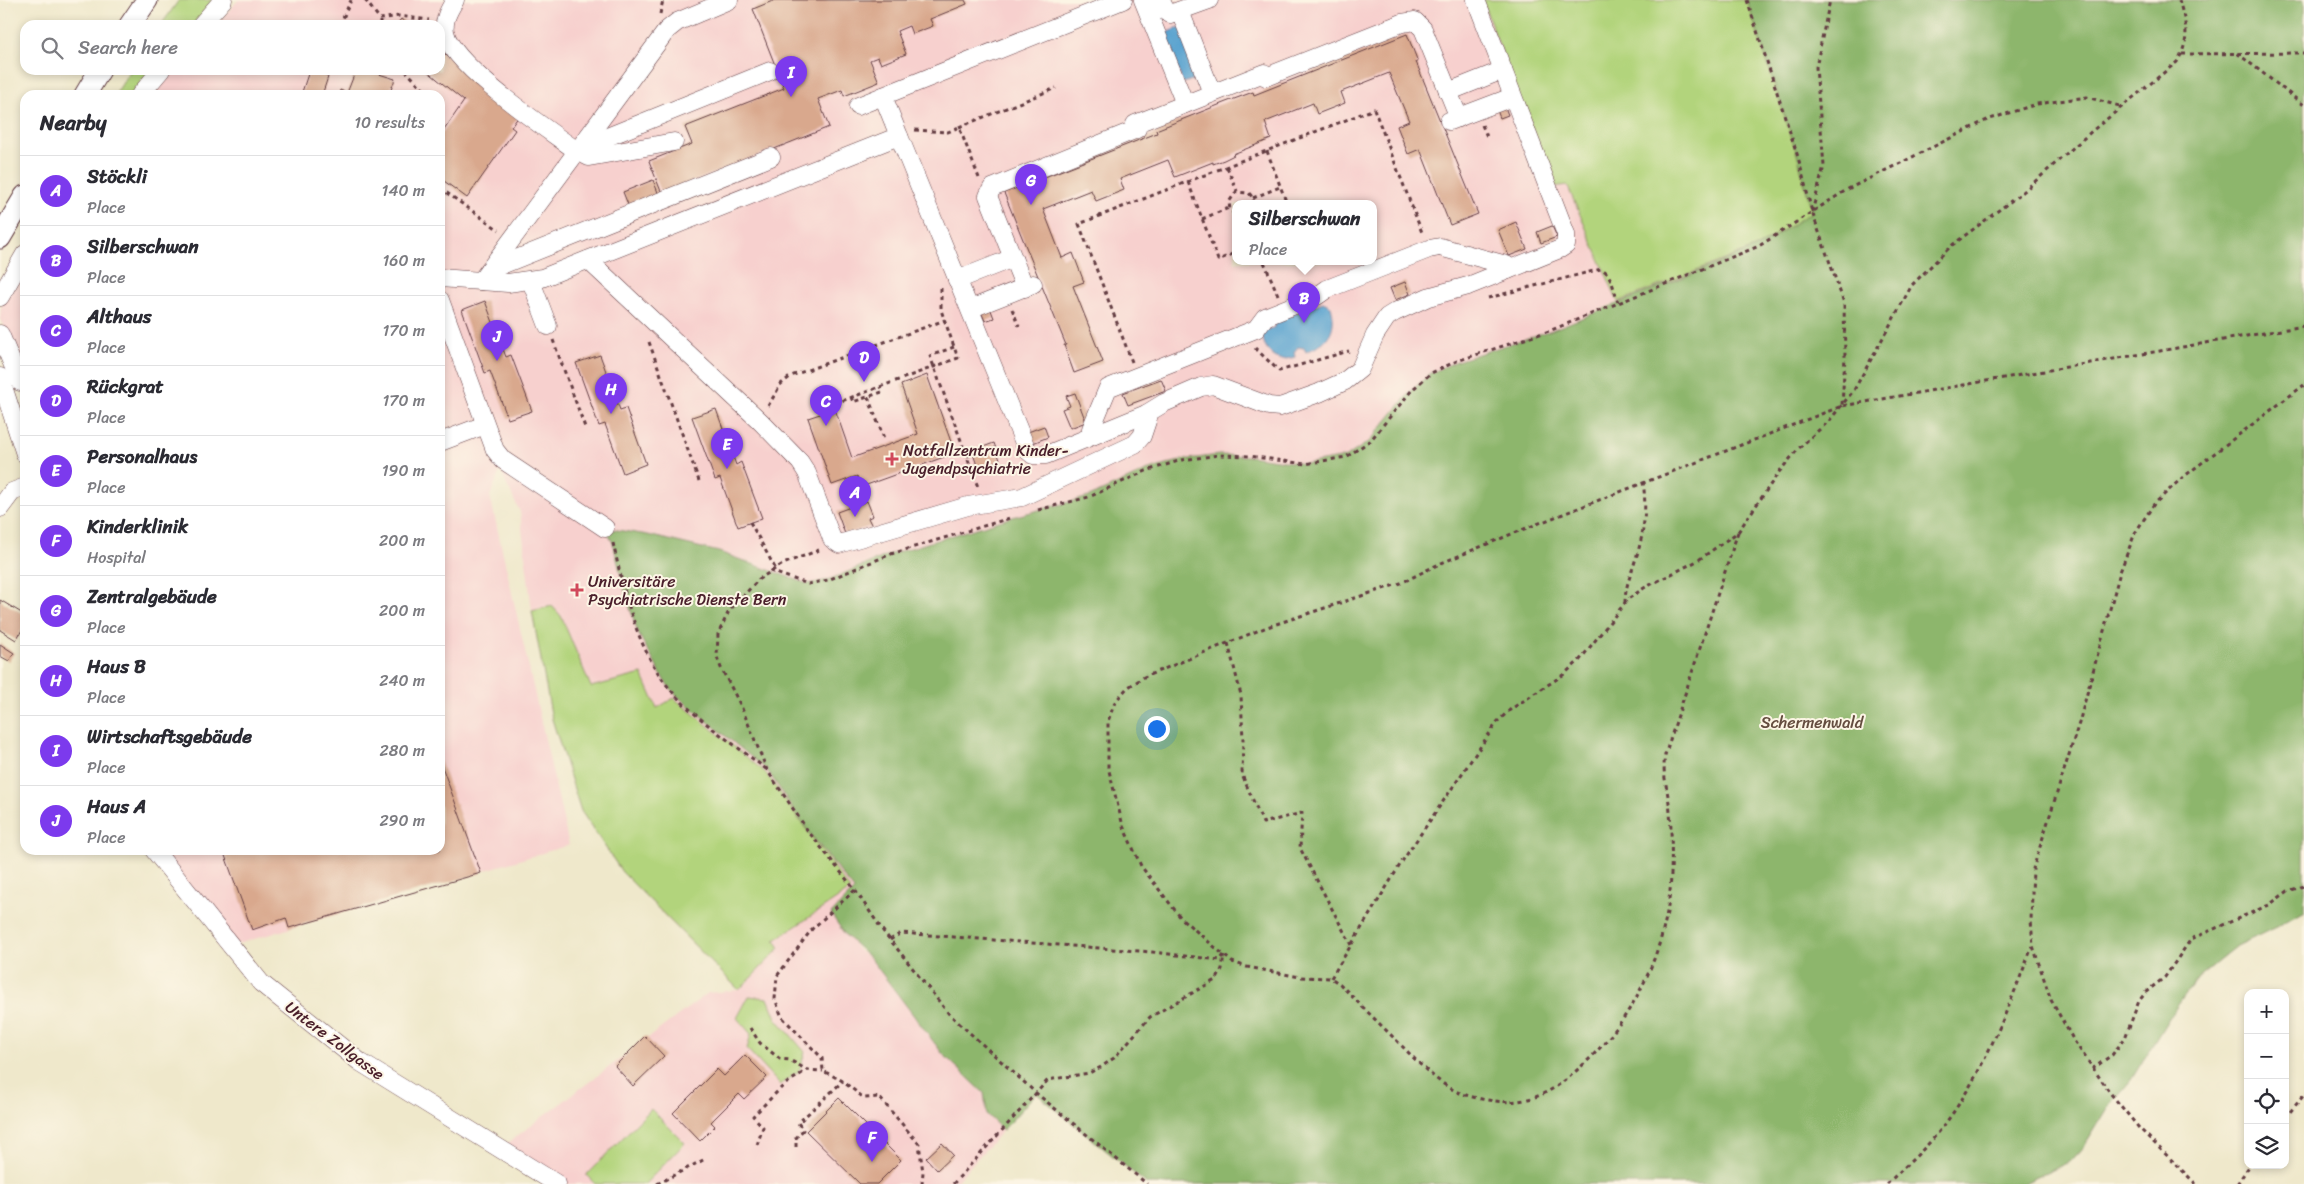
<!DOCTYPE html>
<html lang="en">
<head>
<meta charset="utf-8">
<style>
  :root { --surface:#fff; --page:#f2f2f3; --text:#2b2b33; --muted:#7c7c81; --line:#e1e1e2; --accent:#7c3aed }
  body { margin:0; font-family:Sriracha,sans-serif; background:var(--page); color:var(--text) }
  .controls { position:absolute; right:15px; bottom:15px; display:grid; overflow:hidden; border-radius:10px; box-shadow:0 2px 8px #0003 }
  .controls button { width:45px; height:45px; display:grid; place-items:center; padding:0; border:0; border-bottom:1px solid var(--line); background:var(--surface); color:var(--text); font:25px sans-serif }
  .you { position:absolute; left:1156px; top:728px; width:18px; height:18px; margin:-12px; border:4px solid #fff; border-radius:50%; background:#1a73e8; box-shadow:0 0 0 8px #1a73e833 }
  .badge { display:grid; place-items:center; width:32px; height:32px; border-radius:50%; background:var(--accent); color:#fff; font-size:16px; font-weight:700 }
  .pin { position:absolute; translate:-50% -41px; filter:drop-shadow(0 1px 2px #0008) }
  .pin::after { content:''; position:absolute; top:26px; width:18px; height:15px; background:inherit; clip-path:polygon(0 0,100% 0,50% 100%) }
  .popup { position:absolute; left:1232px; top:200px; width:145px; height:65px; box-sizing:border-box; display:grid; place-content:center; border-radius:10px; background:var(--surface); filter:drop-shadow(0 1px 4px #0005); font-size:16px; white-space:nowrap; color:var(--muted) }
  .popup b { font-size:19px; color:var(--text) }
  .popup::after { content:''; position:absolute; left:50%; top:100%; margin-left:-10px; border:10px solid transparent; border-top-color:var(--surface) }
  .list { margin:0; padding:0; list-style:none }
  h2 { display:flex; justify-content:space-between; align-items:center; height:65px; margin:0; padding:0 20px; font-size:21px }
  h2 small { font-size:16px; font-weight:400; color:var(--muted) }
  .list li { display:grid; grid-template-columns:32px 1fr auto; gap:15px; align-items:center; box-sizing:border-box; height:70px; padding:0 20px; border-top:1px solid var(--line) }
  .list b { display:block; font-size:19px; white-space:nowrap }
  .list p { margin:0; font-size:16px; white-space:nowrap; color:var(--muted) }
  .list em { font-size:16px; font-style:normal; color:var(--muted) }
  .icon { flex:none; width:28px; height:28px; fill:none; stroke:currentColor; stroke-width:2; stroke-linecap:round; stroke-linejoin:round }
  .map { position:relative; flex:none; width:2304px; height:1184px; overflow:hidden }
  .search { position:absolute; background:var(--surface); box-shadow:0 2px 8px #0003; left:20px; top:20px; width:425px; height:55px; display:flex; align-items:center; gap:12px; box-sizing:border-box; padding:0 18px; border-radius:15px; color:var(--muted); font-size:19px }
  .panel { position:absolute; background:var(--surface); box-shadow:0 2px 8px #0003; left:20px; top:90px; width:425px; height:765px; border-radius:15px }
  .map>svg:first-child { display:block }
  .built { fill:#f7d0ce; fill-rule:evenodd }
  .green { fill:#b2d47c; stroke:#7e7a54 }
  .forest { fill:#8db66c; stroke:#6c6a4c }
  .water { fill:#57a1cf; stroke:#50607d }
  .building { fill:#d9a88d }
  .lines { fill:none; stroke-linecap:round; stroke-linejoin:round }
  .minor-casing { stroke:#633d43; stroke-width:19 }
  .major-casing { stroke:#633d43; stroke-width:23 }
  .path { stroke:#633d43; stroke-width:3; stroke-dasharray:4 4; stroke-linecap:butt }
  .minor { stroke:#fff; stroke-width:18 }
  .major { stroke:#fff; stroke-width:21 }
  .poi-dot { fill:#d1495b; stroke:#fcf5e5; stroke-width:2 }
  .labels { text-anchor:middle; stroke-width:4; stroke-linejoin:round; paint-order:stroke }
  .poi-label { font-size:16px; fill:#4a1f2b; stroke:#fcf5e5; text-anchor:start }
  .park-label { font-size:16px; fill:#644c3f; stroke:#fcf5e5 }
  .street-label { font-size:16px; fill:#4a1f2b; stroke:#fcf5e5 }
</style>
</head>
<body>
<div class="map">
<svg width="2304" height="1184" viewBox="0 0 2304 1184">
  <rect width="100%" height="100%" fill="#fcf5e5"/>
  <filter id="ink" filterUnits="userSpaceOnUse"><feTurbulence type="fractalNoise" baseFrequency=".02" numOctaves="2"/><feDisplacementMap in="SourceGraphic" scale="10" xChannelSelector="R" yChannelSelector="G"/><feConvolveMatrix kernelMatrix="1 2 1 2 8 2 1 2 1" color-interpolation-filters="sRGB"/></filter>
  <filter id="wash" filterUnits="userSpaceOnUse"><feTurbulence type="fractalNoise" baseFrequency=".0096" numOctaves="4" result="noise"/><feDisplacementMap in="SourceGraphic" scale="20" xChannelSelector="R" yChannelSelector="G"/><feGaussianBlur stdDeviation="1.12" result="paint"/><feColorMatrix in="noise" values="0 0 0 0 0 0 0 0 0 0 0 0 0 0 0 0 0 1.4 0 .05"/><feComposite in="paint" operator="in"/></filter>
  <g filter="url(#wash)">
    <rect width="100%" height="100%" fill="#efe8cb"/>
    <!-- built -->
    <g class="built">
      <path d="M238,0H1482L1553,187L1567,185L1618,302L1549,331L1457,361L1412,390L1370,441L1346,457L1305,464L1249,456L1220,455L1182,460L1089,497L1016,516L891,554L828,580L808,584L793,580L751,562L648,535L606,529L613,543L631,612L665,682L678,697L767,770L808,831L855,890L832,915L857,949L871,959L942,1053L984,1094L987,1115L1003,1130L954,1184H557L501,1148L708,993L738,990L622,872L581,811L552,719L532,611L520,512L500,471L490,496L569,845L231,946L154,850H440V95H153L175,70H440V25H216ZM1235,204H1373V262H1235Z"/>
      <path d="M25,266V376L0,319L1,307Z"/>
    </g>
    <!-- green -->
    <g class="green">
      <path d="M179,0H215L193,25H161Z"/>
      <path d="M1482,0H1747L1798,157L1812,212L1759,246L1618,302L1567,185L1553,187Z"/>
      <path d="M131,70H152L131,95H115Z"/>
      <path d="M552,606L561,616L591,687L642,674L657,708L674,698L765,772L850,890L775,940L780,948L739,990L622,872L581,811L552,719L532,611Z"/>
      <path d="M749,996L768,998L776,1018L805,1052L799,1071L780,1085L747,1049L751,1034L737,1018Z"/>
      <path d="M651,1109L685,1143L645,1184H595L586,1175Z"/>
    </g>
    <!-- forest -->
    <path class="forest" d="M1747,0H2304V911L2278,926L2237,946L2198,978L2177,1005L2131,1080L2110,1105L2084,1147L2070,1162L2022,1184H1147L1036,1093L1003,1130L987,1115L984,1093L942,1053L871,959L846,936L831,914L854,890L808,831L767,770L678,697L665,682L638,633L626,596L613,543L605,528L648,535L719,552L808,584L828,580L891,554L1016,516L1089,497L1146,471L1182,460L1219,455L1249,456L1305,464L1346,457L1370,441L1412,390L1431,373L1457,361L1549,331L1717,264L1759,246L1812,212L1798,157Z"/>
    <!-- water -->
    <g class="water">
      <path d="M1181,27L1201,77L1183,83L1164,34Z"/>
      <path d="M1323,302L1331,306C1338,330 1328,343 1306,352L1304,348L1298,347L1294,352L1295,357C1290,358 1284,360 1279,359C1269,356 1261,342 1263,332L1275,327V321Z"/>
    </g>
    <g id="blocks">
      <!-- building -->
      <g class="building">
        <path d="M775,0H965L967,4L930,19L933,26L912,34L909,26L897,31L906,54L881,64L878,57L870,60L879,82L844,96L842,90L818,99L829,127L662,194L649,161L692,144L685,127L784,88L753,9Z"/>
        <path d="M401,19L409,25H396Z"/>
        <path d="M1407,34L1418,62H1416L1478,214L1450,225L1420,149L1408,154L1397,126L1409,121L1389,73L1341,92L1345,103L1317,114L1313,103L1265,122L1271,139L1233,154L1234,155L1224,160L1213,164V162L1175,177L1168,160L1120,179L1124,190L1096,201L1091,190L1043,209L1062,258L1073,253L1084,282L1073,286L1103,362L1074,373L1064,345H1066L1004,193L1157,133L1156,130L1226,102L1253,92L1254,95Z"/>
        <path d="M440,50L519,116L511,127L515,130L467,198L440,178V136L464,101L426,70H440Z"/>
        <path d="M324,70L328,71L326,76L328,77L322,95H301L309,71Z"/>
        <path d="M356,70H380L379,74L395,79L389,95H339L340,90L347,93Z"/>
        <path d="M1503,102L1508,115L1500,118L1495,105Z"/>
        <path d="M653,180L659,195L629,207L623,192Z"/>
        <path d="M1516,222L1527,249L1509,256L1498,230Z"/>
        <path d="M1552,226L1557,237L1541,243L1537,232Z"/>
        <path d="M1405,282L1410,294L1395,300L1390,288Z"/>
        <path d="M485,301L506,357L511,355L532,411L508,419L490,371L485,373L462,310Z"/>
        <path d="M989,305L994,318L985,321L980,309Z"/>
        <path d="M600,355L620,410L626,408L646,464L623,473L605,424L599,426L576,363Z"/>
        <path d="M927,375L955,453L861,487L857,476L832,485L808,418L835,409L852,458L918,434L901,385Z"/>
        <path d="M1161,379L1166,391L1128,405L1123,393Z"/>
        <path d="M1075,393L1086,422L1070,428L1062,409L1070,406L1066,396Z"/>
        <path d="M716,409L736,465L741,462L762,518L738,527L720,478L715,480L692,417Z"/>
        <path d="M1044,426L1048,437L1033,443L1028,432Z"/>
        <path d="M994,443L1000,460L978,468L972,451Z"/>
        <path d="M867,501L873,516L868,518L872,526L845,534L837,512Z"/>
        <path d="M0,600L25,615V625L16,640L0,630Z"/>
        <path d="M0,644L14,653L9,661L0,656Z"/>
        <path d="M440,761L481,873L289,928L286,918L252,930L223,850H440Z"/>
        <path d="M645,1036L664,1056L633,1086L615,1066Z"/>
        <path d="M745,1055L767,1077L744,1099L739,1094L711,1122L715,1126L700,1141L673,1113L717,1069L724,1076Z"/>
        <path d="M839,1098L901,1160L877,1184H860L806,1131Z"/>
        <path d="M942,1143L953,1155L937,1170L926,1158Z"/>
      </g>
    </g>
  </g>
  <g filter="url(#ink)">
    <use href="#blocks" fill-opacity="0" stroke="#633d43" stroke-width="1"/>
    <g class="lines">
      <defs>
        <g id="minor">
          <path d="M455,0C449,10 443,20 445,32C452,66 547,129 577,151L589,157L674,142"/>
          <path d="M1143,0L1185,104"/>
          <path d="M1161,0L1166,12L1170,14L1209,0"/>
          <path d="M1180,11L1212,93"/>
          <path d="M201,25L223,0"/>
          <path d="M1448,92L1503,70"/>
          <path d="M140,95L161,70"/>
          <path d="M858,106L883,96"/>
          <path d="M1449,121L1507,99"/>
          <path d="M899,136L1027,450L1033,455H1046L1146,414L1164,403L1201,387L1213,385L1269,406L1280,407L1319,393L1345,381L1360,369L1375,335L1387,317L1395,312L1428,297L1468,286L1560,249L1566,245V234L1476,0"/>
          <path d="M580,148L770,71"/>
          <path d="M588,260L760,421L800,462L807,473L832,539L839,544L968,506L1022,497L1135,444L1142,436L1148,418L1146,414"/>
          <path d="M489,270L771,157"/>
          <path d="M440,278L508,283L542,278L899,136L883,96L1123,0"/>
          <path d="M957,280L1013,258"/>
          <path d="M481,281L667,30L677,22L729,0"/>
          <path d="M531,281L548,326"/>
          <path d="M1025,288L988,196L992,188L1137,129L1135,124L1264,73L1266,77L1402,23L1415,21L1423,29L1459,118"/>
          <path d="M0,297L25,254"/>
          <path d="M440,300L495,450L503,460L605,528"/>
          <path d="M975,307L1033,284"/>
          <path d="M0,334L20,382"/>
          <path d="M0,377L25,454"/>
          <path d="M1094,435L1091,429L1108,388L1256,329L1265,317L1317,296L1327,289L1429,249L1440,247L1506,265L1508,270"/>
          <path d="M440,442L485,425"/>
          <path d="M0,508L12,492L25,487"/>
          <path d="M154,850L261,983L360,1062L557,1184"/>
        </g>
        <g id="major">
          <path d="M130,25L147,0"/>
          <path d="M85,95L100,70"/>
          <path d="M0,238L25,196"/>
        </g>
      </defs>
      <!-- minor casing -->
      <use href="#minor" class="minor-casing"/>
      <!-- major casing -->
      <use href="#major" class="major-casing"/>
      <!-- path -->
      <g class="path">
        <path d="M365,0L380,19L399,16L429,20"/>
        <path d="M1747,0L1798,157L1812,212L1844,303L1845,357L1842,405"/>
        <path d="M660,14L663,0"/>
        <path d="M340,25L351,0"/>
        <path d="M380,25V19"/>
        <path d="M2237,53L2304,105"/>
        <path d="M2182,54L2304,53"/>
        <path d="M405,70L429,95"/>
        <path d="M1482,125L1488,139"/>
        <path d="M959,127L1056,88"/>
        <path d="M915,130L948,132L959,127L979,178"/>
        <path d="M1267,151L1287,204"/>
        <path d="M1227,167L1237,191"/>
        <path d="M1188,182L1218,260L1235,253"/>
        <path d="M440,188L499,230"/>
        <path d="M1253,198L1280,187"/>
        <path d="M1812,212L1824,166L1816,67L1830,0"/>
        <path d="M1235,214L1230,210L1229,202L1236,192L1249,193L1253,198L1254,204"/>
        <path d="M1202,219L1229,208"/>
        <path d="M1264,262L1278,295"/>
        <path d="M1488,298L1601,269C1612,273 1614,292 1618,302"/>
        <path d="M1012,309L1019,326"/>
        <path d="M553,340L586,430"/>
        <path d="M649,342L699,481"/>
        <path d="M954,347L930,356L978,487"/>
        <path d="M1255,348L1279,371L1349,351"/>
        <path d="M1132,362L1079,224L1374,109L1423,235"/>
        <path d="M851,397L853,402L882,392L880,387"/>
        <path d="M868,397L885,441"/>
        <path d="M768,406L781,384L791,376L945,320"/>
        <path d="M820,409L958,358L941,310V287"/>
        <path d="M967,456L973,454"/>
        <path d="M1038,510L1089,497L1146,471L1182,460L1219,455L1249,456L1305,464L1346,457L1370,441L1412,390L1431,373L1457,361L1549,331L1759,246L1848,189L1987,120L2037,104L2087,97L2123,107"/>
        <path d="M750,522L775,568"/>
        <path d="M1738,532L1665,755C1662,773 1667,786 1669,803C1672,825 1672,869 1670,891C1663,960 1629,1026 1576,1071C1563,1083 1546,1095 1528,1099C1508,1105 1479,1100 1460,1093C1436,1083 1417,1061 1399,1043C1379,1023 1359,1004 1340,984L1331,978L1300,977L1247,967L1232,962L1181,918L1141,866L1123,826L1108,767V721L1115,702L1127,688L1144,677L1267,627L1401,583L1439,564L1519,531L1842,406L2304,326"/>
        <path d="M613,543C625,596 638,656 677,697C703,724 737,746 766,769"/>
        <path d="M819,550L783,564L759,579L729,611L718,634L717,657L721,668L741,706L767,770L808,831L855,890L883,931L949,1014L1036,1093L1147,1184"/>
        <path d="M770,571L808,584L828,580L891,554L1010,518"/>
        <path d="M1625,603C1625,586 1631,575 1636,558C1644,534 1647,508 1643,482"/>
        <path d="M1228,643L1241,695L1243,740L1242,775L1263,823L1302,813L1300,848L1351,945"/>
        <path d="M855,890L812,929L777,976L775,999L782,1017L822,1058L823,1071L841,1080L864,1098L879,1097L919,1144L923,1172L922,1184"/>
        <path d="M890,940L901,933L1152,952L1220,960L1224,955"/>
        <path d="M1331,978L1403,860L1498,721L1511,709L1563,675L1579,661L1628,599L1644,588L1697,561L1738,532L1779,472L1799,448L1830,420L1854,390L1912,285L1951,246L2023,192L2092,131L2177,62C2191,38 2186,25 2179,0"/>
        <path d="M750,1028L760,1043L780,1059L790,1060L807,1070"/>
        <path d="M2092,1069L2112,1055L2125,1038L2139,1001L2146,992L2165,977L2191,939L2269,905L2288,891L2304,886"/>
        <path d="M2285,1118L2304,1095"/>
        <path d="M757,1145L763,1127L753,1116L784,1085L807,1070L823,1071"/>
        <path d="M796,1147V1138L803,1130L798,1123L843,1081"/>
        <path d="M657,1184L705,1159"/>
        <path d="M953,1184L1048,1080L1089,1073L1101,1067L1114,1058L1150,1017L1217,979L1222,969L1224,955"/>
        <path d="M1887,1184C1904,1167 1923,1151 1938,1133C1982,1078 2007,1011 2032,947"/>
        <path d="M2196,1184L2139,1128L2111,1094L2074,1041L2051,1000L2033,946L2031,920L2033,869L2079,723L2120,572L2135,533L2154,504L2182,478L2304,385"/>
        <path d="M2237,1184L2250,1165"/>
      </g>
      <!-- minor -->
      <use href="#minor" class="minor"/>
      <!-- major -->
      <use href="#major" class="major"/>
    </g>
  </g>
  <!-- markers -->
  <g class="poi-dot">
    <path d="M889.5 451.5h5v5h5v5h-5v5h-5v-5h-5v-5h5z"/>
    <path d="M574.5 582.5h5v5h5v5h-5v5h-5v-5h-5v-5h5z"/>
  </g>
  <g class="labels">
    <!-- poi labels -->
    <g class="poi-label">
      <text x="903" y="456">Notfallzentrum Kinder-<tspan x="903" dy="18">Jugendpsychiatrie</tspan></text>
      <text x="588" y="587">Universitäre<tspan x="588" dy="18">Psychiatrische Dienste Bern</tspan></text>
    </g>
    <!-- park labels -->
    <g class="park-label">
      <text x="1812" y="728">Schermenwald</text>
    </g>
    <!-- street labels -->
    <g class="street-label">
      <text transform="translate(335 1040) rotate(37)" y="6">Untere Zollgasse</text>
    </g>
  </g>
</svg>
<div class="controls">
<button>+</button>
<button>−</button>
<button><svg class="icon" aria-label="locate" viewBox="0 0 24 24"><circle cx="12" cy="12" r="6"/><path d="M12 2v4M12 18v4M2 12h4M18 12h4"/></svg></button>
<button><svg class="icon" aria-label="layers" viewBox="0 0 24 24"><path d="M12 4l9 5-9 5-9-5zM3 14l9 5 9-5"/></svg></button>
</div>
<div class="you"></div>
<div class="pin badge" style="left:855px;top:517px">A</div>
<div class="pin badge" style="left:1304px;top:323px">B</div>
<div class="popup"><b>Silberschwan</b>Place</div>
<div class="pin badge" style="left:826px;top:426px">C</div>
<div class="pin badge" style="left:864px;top:382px">D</div>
<div class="pin badge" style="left:727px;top:469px">E</div>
<div class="pin badge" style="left:872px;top:1162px">F</div>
<div class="pin badge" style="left:1031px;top:205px">G</div>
<div class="pin badge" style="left:611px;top:414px">H</div>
<div class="pin badge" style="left:791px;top:97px">I</div>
<div class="pin badge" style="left:497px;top:361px">J</div>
<div class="search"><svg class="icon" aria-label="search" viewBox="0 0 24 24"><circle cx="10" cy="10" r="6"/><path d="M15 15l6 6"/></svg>Search here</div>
<section class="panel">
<h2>Nearby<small>10 results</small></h2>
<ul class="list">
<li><span class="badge">A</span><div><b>Stöckli</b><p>Place</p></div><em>140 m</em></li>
<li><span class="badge">B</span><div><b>Silberschwan</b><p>Place</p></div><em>160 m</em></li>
<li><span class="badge">C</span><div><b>Althaus</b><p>Place</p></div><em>170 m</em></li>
<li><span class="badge">D</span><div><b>Rückgrat</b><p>Place</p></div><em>170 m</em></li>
<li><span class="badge">E</span><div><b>Personalhaus</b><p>Place</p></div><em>190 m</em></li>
<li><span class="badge">F</span><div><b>Kinderklinik</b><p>Hospital</p></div><em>200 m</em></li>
<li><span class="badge">G</span><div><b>Zentralgebäude</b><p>Place</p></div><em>200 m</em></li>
<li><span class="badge">H</span><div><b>Haus B</b><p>Place</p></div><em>240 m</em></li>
<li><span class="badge">I</span><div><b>Wirtschaftsgebäude</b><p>Place</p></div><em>280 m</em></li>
<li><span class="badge">J</span><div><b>Haus A</b><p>Place</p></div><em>290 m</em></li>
</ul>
</section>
</div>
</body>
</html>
